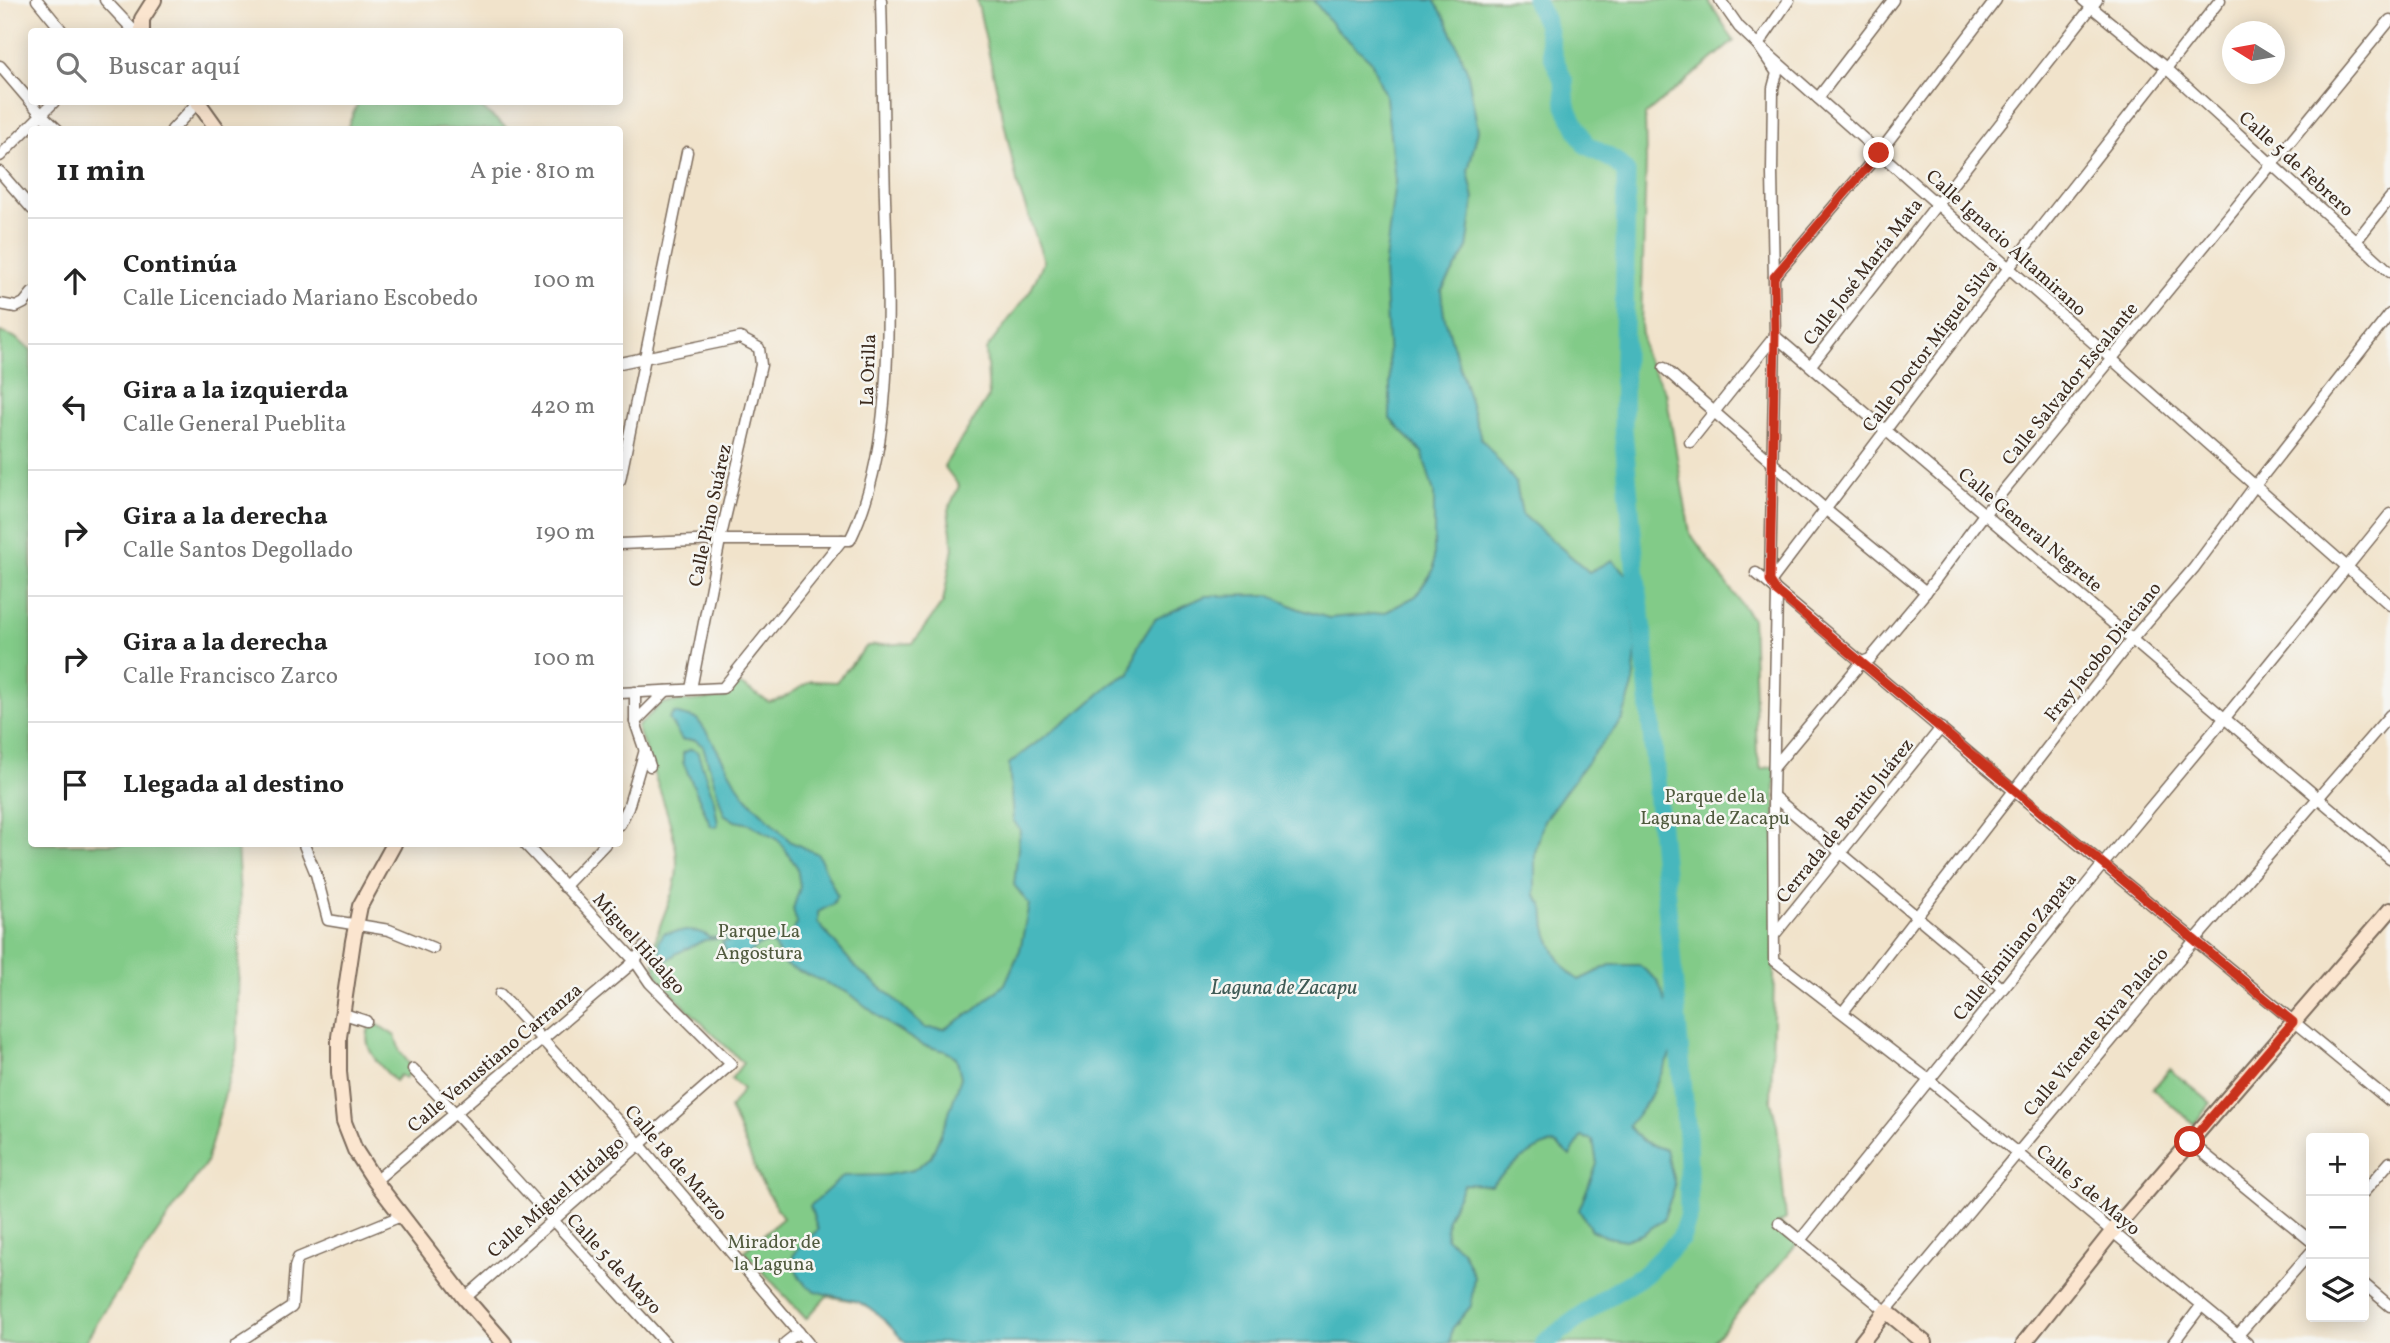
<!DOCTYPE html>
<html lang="es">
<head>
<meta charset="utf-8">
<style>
  :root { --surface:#fff; --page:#f2f2f2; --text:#222; --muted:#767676; --line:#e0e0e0 }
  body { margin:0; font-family:Vollkorn,serif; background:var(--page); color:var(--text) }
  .controls { position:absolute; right:21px; bottom:21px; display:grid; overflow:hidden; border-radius:7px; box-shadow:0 4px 18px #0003 }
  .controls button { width:63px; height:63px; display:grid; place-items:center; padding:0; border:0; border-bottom:2px solid var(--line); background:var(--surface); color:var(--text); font:35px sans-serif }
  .compass { position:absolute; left:2222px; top:21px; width:63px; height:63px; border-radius:50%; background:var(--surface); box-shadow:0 4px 18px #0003; rotate:281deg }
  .stop { position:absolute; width:21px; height:21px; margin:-16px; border:5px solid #c8321e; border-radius:50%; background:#fff }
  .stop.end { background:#c8321e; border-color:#fff; box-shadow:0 2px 7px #0008 }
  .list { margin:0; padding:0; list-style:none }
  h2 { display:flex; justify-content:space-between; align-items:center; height:91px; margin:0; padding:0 28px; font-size:30px }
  h2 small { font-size:23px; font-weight:400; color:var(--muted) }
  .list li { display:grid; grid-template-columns:46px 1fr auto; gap:21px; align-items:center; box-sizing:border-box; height:126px; padding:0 28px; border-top:2px solid var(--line) }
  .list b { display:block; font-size:26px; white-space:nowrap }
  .list p { margin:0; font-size:23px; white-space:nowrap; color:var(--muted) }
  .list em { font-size:23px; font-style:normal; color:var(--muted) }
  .icon { flex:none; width:38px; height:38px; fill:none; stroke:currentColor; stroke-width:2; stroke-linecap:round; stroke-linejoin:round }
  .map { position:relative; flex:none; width:2390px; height:1343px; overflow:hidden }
  .search { position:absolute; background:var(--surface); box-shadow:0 4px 18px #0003; left:28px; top:28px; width:595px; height:77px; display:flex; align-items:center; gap:18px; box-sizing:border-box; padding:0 24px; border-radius:7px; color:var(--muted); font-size:26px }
  .panel { position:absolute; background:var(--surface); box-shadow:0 4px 18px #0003; left:28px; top:126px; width:595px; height:721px; border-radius:7px }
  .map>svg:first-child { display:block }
  .green { fill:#82cb88; stroke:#5e7a53; stroke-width:2 }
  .water { fill:#47b7bd; stroke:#41706e; stroke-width:2 }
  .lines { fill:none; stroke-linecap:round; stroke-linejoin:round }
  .river { stroke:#47b7bd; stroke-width:19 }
  .minor-casing { stroke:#7b6b5b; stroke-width:13 }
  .secondary-casing { stroke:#7b6b5b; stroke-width:18 }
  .minor { stroke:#fff; stroke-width:10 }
  .secondary { stroke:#fbe5cf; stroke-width:14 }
  .route { stroke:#c8321e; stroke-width:9 }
  .labels { text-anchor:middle; stroke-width:5; stroke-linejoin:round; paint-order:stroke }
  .street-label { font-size:19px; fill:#3b2a1e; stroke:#f6f6f2 }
  .park-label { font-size:19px; fill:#505a3e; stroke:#f6f6f2 }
  .water-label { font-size:21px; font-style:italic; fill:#3f5b56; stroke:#f6f6f2 }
</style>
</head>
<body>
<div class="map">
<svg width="2390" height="1343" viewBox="0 0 2390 1343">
  <rect width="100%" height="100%" fill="#f6f6f2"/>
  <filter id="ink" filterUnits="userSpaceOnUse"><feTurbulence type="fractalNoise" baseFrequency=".0143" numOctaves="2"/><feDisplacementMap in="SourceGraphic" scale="14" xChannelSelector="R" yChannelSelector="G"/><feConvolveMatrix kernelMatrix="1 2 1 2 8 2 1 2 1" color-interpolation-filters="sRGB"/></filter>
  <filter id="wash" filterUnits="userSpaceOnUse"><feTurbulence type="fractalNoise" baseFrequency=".00686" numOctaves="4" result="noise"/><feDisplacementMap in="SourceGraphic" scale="28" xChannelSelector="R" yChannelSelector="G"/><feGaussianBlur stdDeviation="1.57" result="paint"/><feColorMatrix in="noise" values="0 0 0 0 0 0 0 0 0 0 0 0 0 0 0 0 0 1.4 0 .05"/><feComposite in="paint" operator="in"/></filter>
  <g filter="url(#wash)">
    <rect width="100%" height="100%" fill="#f1e3cb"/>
    <!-- green -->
    <g class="green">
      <path d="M977,0H1708L1734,41L1645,115L1646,160L1641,325L1644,354L1666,393L1690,533L1752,619L1757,753L1761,769L1775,766V935L1771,1102L1777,1125L1786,1219L1779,1223L1801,1239L1712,1343H906L883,1316L858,1302L827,1296L806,1319L744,1251L783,1218L760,1180L730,1108L743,1089L731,1079L743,1063C729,1048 661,987 657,974C644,935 677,904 677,866C678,830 649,763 637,727L662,703L725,698L739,684L769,702L783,698L811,681L836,682L867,646L913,643L943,602L953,548L948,510L959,486L944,466L989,396L986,350L1031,290L1044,261L1018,186Z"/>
      <path d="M358,102H474L508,129H347Z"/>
      <path d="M0,332L14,337L31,350L32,844H237L240,899L237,1049L206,1163L134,1266L84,1343H0Z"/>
      <path d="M372,1021L395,1036L400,1051L413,1069L405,1078L400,1075L395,1081C378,1063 358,1047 372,1021Z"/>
      <path d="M2170,1069L2211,1103L2194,1124L2153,1089Z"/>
    </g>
    <!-- water -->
    <g class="water">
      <path d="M1313,0H1434L1446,19L1467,70L1478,130L1468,171L1474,198L1467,250L1441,291L1444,315L1481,438L1516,483L1522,514L1589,572L1612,560L1628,576L1636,647L1633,686L1622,720L1594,753L1544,820L1535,853V895C1551,913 1541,916 1548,935C1554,952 1564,971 1579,980L1610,965H1639L1658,981L1670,1014L1672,1051L1649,1099L1629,1125C1637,1141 1651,1145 1666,1150L1675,1186L1663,1220L1642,1234L1625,1240L1607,1237L1591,1230L1579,1210L1597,1164L1593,1140L1581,1137L1570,1156C1566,1153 1561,1147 1557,1145C1541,1139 1502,1174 1491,1185L1464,1184L1447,1219L1446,1238L1462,1250L1474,1276L1471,1306L1452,1329L1450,1343H906C890,1328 881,1312 860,1303C830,1290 799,1301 793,1256L803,1242L818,1230L810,1206L843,1176L886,1175L913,1170L931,1157L947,1119L961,1077L956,1057L945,1051L922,1045L888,1024L849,993L785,965L773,944C759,941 757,948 747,955C742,959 736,961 731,963L722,942L734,940L730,938L705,940L677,953L666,961L661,958L659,941L664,933C678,932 700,927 710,938L730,936L745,940L783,938L789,936L797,924L793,909L800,887L797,867L779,841L750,824L735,821L724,814L703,746L695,740H682L669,719L674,713L697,719L710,737L736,783L747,798L791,842L818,854L837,895L833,904L818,912V923L856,968L890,995L925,1028L944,1029L975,1010L1005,984L1020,950L1029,904L1014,885L1020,830L1013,820L1009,764C1032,745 1057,728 1081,710C1098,697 1109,681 1130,674L1138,646L1155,619L1205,596L1269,595L1299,609L1329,618L1384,613L1416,596L1434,569V493L1422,452L1390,419V380L1384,270L1395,181L1386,98L1371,61L1336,29Z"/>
      <path d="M691,749L697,751L714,800L718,824L716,827L711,826L683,762V753Z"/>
    </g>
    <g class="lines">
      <!-- river -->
      <path class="river" d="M1535,0L1546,23L1553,56L1564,82L1566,106L1585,144L1615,161L1626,172L1623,428L1636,578L1643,630L1687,1137L1689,1214L1681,1238L1645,1274L1607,1297L1544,1343"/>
    </g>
  </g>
  <g filter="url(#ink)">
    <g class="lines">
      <defs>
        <g id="minor">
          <path d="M37,0L63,32"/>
          <path d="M105,0L135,32"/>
          <path d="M1720,0L1739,27L1758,45C1968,233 2179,418 2390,605"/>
          <path d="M2083,0L2166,68L2390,272"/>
          <path d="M1758,45L1777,73L1773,88L1772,173L1775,336L1770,581L1777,592L1773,796L1774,960L1929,1080L2247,1343"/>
          <path d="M1758,45L1789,0"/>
          <path d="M0,66L41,114L58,130"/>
          <path d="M1818,98L1893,0"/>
          <path d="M172,130L198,102"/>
          <path d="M0,156L54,102"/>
          <path d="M0,172L32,209"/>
          <path d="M2357,240L2390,198"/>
          <path d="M1774,277L1879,153L1996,0"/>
          <path d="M0,304L16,307L24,303L32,293"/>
          <path d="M620,363L740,338L759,348L761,365L720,540L691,689"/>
          <path d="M1811,365L2097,0"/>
          <path d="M1664,368L1825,509L1926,592"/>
          <path d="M1690,442L1775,336L2390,859"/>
          <path d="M620,480L687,152"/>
          <path d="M620,544L720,540H842"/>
          <path d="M1756,573L2014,791L2390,1101"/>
          <path d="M1771,581L2008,269L2220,0"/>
          <path d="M635,692V722L650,766"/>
          <path d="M620,693L723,688L842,540H850C897,445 888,302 885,198C883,132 883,66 881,0"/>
          <path d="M635,722L666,691"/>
          <path d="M1775,766L1862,662L1870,659L1926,592L1985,513L2390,20"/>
          <path d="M1773,796L2002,988"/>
          <path d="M620,824L628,808L645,750"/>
          <path d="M304,845L316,874L328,920L389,930L433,948"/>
          <path d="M564,887L605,844"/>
          <path d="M1775,934L1941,728"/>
          <path d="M500,994L640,1145L808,1343"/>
          <path d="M1843,1012L2071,717L2133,638L2194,568L2254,487L2390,314"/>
          <path d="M344,1014L366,1021"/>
          <path d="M413,1069L455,1113L665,1343"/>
          <path d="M2190,1142L2311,1241"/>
          <path d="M375,1181L635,961L644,947"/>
          <path d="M2364,1192L2390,1162"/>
          <path d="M1779,1223L1886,1311L2195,940L2390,715"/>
          <path d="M1801,1239L2104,863L2224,719L2390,514"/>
          <path d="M2364,1284L2390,1306"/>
          <path d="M465,1298L731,1064L650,983L635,961L525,844"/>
          <path d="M2238,1335L2311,1252"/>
          <path d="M237,1343L292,1307L295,1267L298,1258L401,1216"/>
          <path d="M785,1343L799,1332"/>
          <path d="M2173,1343L2201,1306"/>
        </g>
        <g id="secondary">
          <path d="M142,32V19L154,0"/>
          <path d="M198,102L218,130"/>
          <path d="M394,844L360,906L353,941L339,1037V1072L344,1122L355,1150L375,1181L465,1298L504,1343"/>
          <path d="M1861,1343L1886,1311L1925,1343"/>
          <path d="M2024,1343L2112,1232L2390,910"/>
        </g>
      </defs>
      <!-- minor casing -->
      <use href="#minor" class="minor-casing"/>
      <!-- secondary casing -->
      <use href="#secondary" class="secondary-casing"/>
      <!-- minor -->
      <use href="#minor" class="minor"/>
      <!-- secondary -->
      <use href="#secondary" class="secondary"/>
    </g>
  </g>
  <g class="lines" filter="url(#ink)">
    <!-- route -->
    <path class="route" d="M1879,153L1774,277L1775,336L1770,581L1777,592L2293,1022L2190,1142"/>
  </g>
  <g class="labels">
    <!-- street labels -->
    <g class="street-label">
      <text transform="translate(2297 163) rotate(42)" y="7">Calle 5 de Febrero</text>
      <text transform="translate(2007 242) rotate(42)" y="7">Calle Ignacio Altamirano</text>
      <text transform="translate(1862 271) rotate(-52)" y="7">Calle José María Mata</text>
      <text transform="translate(1929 345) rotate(-53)" y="7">Calle Doctor Miguel Silva</text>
      <text transform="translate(867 370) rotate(-88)" y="7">La Orilla</text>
      <text transform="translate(2069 383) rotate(-51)" y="7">Calle Salvador Escalante</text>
      <text transform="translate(709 515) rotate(-78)" y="7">Calle Pino Suárez</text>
      <text transform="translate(2031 529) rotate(40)" y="7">Calle General Negrete</text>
      <text transform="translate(2102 651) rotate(-51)" y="7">Fray Jacobo Diaciano</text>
      <text transform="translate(1844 820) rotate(-51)" y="7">Cerrada de Benito Juárez</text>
      <text transform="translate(640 943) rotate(48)" y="7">Miguel Hidalgo</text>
      <text transform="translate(2014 946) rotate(-51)" y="7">Calle Emiliano Zapata</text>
      <text transform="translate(2095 1031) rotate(-50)" y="7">Calle Vicente Riva Palacio</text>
      <text transform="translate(494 1057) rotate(-40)" y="7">Calle Venustiano Carranza</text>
      <text transform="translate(677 1162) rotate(49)" y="7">Calle 18 de Marzo</text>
      <text transform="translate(2089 1189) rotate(40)" y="7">Calle 5 de Mayo</text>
      <text transform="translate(555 1196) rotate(-41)" y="7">Calle Miguel Hidalgo</text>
      <text transform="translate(615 1263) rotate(47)" y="7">Calle 5 de Mayo</text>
    </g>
    <!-- park labels -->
    <g class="park-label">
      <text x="1715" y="802">Parque de la<tspan x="1715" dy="22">Laguna de Zacapu</tspan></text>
      <text x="759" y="937">Parque La<tspan x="759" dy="22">Angostura</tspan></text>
      <text x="774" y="1248">Mirador de<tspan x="774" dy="22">la Laguna</tspan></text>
    </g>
    <!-- water labels -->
    <g class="water-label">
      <text x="1284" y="994">Laguna de Zacapu</text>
    </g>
  </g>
</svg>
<div class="controls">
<button>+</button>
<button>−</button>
<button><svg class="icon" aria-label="layers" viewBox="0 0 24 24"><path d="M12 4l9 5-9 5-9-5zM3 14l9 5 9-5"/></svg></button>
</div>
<svg class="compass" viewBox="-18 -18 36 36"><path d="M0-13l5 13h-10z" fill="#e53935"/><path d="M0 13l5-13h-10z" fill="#767676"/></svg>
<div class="stop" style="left:2190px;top:1142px"></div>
<div class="stop end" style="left:1879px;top:153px"></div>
<div class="search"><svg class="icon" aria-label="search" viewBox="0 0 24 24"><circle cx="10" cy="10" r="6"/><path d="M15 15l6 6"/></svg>Buscar aquí</div>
<section class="panel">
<h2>11 min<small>A pie · 810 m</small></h2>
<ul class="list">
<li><svg class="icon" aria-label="ahead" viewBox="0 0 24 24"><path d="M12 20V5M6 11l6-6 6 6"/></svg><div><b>Continúa</b><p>Calle Licenciado Mariano Escobedo</p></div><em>100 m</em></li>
<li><svg class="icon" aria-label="left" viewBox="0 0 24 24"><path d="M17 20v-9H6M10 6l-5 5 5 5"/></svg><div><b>Gira a la izquierda</b><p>Calle General Pueblita</p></div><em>420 m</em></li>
<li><svg class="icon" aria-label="right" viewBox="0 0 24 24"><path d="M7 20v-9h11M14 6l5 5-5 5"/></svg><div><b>Gira a la derecha</b><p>Calle Santos Degollado</p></div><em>190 m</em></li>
<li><svg class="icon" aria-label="right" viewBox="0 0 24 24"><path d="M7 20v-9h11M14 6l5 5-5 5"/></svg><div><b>Gira a la derecha</b><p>Calle Francisco Zarco</p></div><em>100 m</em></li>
<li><svg class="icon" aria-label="arrive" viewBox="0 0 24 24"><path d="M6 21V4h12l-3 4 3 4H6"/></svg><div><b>Llegada al destino</b></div></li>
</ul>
</section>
</div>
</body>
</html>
